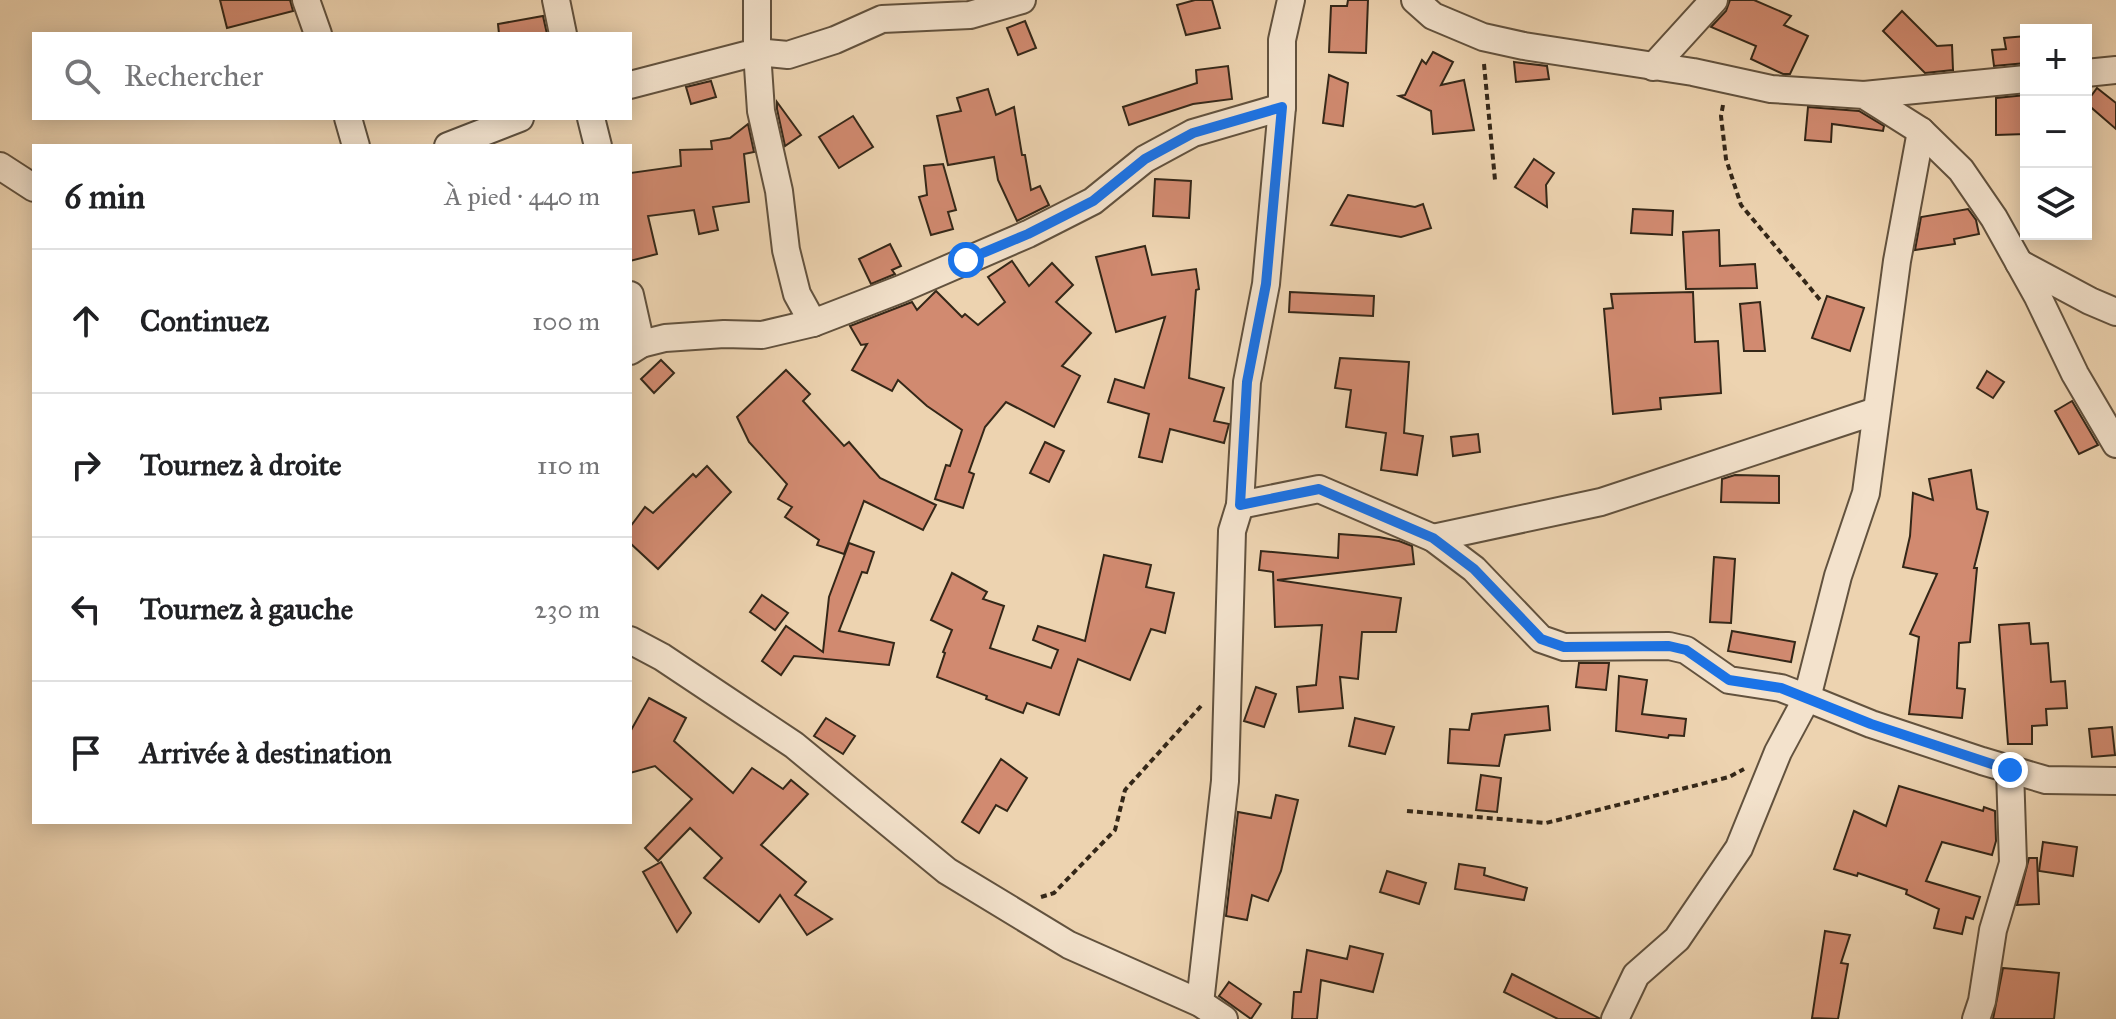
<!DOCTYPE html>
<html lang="fr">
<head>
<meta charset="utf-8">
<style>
  :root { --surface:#fff; --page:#f2f2f2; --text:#202124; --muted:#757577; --line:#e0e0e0 }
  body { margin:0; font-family:"IM FELL Great Primer",serif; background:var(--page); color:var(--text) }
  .controls { position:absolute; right:24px; top:24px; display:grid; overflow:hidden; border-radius:0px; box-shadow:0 4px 20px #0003 }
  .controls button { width:72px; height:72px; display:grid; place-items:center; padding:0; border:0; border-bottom:2px solid var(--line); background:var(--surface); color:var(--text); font:40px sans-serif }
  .stop { position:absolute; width:24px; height:24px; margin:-18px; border:6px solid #1a73e8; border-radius:50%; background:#fff }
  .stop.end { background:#1a73e8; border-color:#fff; box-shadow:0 2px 8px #0008 }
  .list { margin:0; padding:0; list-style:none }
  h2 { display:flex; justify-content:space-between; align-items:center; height:104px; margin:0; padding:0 32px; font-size:34px }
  h2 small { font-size:26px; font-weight:400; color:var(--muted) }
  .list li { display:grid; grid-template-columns:52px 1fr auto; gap:24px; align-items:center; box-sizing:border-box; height:144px; padding:0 32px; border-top:2px solid var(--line) }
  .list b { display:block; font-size:30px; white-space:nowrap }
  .list em { font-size:26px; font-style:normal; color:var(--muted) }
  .icon { flex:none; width:44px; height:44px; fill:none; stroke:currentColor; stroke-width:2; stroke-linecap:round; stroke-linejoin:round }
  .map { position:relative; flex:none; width:2116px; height:1019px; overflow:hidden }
  .search { position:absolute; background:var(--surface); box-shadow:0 4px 20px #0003; left:32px; top:32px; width:600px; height:88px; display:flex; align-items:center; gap:20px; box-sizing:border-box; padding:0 28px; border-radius:0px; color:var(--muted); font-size:30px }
  .panel { position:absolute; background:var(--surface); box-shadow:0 4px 20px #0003; left:32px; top:144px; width:600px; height:680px; border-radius:0px }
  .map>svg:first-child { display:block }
  .building { fill:#d18a70; stroke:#342718; stroke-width:2 }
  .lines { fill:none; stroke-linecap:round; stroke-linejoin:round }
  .minor-casing { stroke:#62523e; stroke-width:30 }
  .path { stroke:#342718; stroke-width:4; stroke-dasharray:6 4; stroke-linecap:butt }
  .minor { stroke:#f3e2cc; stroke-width:26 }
  .route { stroke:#1a73e8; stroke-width:10 }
</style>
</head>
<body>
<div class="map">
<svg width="2116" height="1019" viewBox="0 0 2116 1019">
  <rect width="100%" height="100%" fill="#edd3b0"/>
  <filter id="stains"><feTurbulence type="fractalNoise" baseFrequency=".0025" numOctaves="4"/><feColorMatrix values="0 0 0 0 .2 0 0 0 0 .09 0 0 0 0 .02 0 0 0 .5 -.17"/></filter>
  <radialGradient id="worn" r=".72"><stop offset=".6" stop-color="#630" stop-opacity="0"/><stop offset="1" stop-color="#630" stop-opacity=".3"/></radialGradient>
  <!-- building -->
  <g class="building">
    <path d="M220,0H290L293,11L227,28Z"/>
    <path d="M1195,0H1212L1220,28L1186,35L1177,5Z"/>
    <path d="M1348,0H1368L1366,53L1329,52L1331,6H1347Z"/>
    <path d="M1730,0H1754L1791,16L1784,25L1808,36L1790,74H1783L1751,59L1756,46L1711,27L1726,11Z"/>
    <path d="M1902,11L1937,46L1952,45L1953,70L1925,73L1883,31Z"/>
    <path d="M543,16L547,34H499L498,24Z"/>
    <path d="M1025,21L1036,48L1018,55L1007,28Z"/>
    <path d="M2026,36V63L1994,66L1992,50L2006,49L2004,38Z"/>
    <path d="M1433,52L1453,62L1441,85L1464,80L1474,130L1433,134L1431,111L1399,96L1405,95L1422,60L1426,64Z"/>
    <path d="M1514,62L1547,66L1549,79L1516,82Z"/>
    <path d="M1228,66L1232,99L1193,104L1129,125L1123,107L1197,83L1196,70Z"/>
    <path d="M1329,75L1348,83L1343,126L1323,123Z"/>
    <path d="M711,81L716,97L691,104L686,87Z"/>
    <path d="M2097,88L2116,103V129L2086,103Z"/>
    <path d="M988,89L996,115L1014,107L1022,155H1025L1031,190L1040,186L1049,205L1017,221L998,180L994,157L948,165L937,116L961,111L957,98Z"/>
    <path d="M2026,95V134L1996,135V98Z"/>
    <path d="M777,102L801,135L785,146L777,109Z"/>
    <path d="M1808,107L1859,111L1884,126L1883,131L1832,124L1831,142L1805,140Z"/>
    <path d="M853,116L873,147L839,168L819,137Z"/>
    <path d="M748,124L754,152L744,154L749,202L713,207L718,230L699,234L694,210L648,216L657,254L630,261V173L681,166L680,150L712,149L711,141L730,138Z"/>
    <path d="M1534,159L1554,173L1546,185L1547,207L1515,187Z"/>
    <path d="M943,164L956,210L948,212L953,229L931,235L919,197L927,195L924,166Z"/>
    <path d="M1155,179L1191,181L1189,218L1153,216Z"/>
    <path d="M1348,195L1415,207L1423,204L1431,228L1401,237L1331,225Z"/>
    <path d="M1633,209L1673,211L1672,235L1631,233Z"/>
    <path d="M1968,209L1976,220L1979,234L1954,239L1955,244L1915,250L1921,217Z"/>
    <path d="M1719,230L1720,266L1755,264L1757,288L1686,289L1683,232Z"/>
    <path d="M890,244L901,266L892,270L895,274L871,284L859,259Z"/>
    <path d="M1145,246L1152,275L1196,269L1199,289L1196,290L1189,378L1224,388L1214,421L1229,424L1224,443L1170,429L1162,462L1139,457L1149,414L1108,402L1115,379L1144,388L1165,317L1116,332L1096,257Z"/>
    <path d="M1012,261L1029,286L1052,263L1073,285L1056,302L1091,333L1062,366L1080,376L1054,427L1006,402L985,427L969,472L974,474L963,508L935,499L946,465L950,466L962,430L927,406L898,380L892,391L852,370L867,344L861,345L850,326L912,302L917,310L936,291L962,317L965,314L978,325L1005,302L988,277Z"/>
    <path d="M1290,292L1374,296L1373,316L1289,312Z"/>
    <path d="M1693,292L1695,342L1718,341L1721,393L1660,398L1661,409L1613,414L1604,309L1613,308L1611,294Z"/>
    <path d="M1827,296L1864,308L1850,351L1812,338Z"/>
    <path d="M1760,302L1765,351H1744L1740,304Z"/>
    <path d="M1340,358L1409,362L1404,433L1423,436L1417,475L1381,470L1386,433L1346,427L1351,390L1335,388Z"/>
    <path d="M661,360L674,373L654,393L641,379Z"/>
    <path d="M786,370L810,394L803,401L844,446L849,442L880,478L936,505L923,530L864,501L844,554L817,545L819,540L785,517L792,507L778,499L787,484L749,442L737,417Z"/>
    <path d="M1987,371L2004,382L1993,398L1977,388Z"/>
    <path d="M2072,401L2098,445L2079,454L2055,411Z"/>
    <path d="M1478,434L1480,452L1453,456L1451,437Z"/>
    <path d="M1045,442L1064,451L1049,482L1030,473Z"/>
    <path d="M707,466L731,492L658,569L630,543V527L645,507L653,513L693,474L696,477Z"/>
    <path d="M1971,470L1977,509L1988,512L1974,568H1977L1970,642L1959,643L1957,688L1965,689L1962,718L1909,714L1919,637L1910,634L1937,574L1903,567L1910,536L1913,493L1933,500L1929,479Z"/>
    <path d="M1735,475L1779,476V503L1721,502L1722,479Z"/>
    <path d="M1339,534L1379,537L1399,541L1412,546L1414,564L1277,580L1401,598L1396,632H1362L1358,679L1340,677L1343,708L1299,712L1297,687L1316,685L1322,625L1275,627L1273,572L1259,570L1261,551L1338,558Z"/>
    <path d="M849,543L874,552L867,573L862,572L839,631L894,643L889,665L794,656L781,675L762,661L786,626L823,652L829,597Z"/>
    <path d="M1104,555L1151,565L1146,587L1174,593L1165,633L1151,629L1130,680L1078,659L1059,715L1027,703L1023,713L986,699L987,696L937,677L945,653L943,652L952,630L931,620L952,573L987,592L983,599L1004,606L990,648L1051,668L1058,650L1033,640L1038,626L1085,641Z"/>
    <path d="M1714,557L1735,559L1731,623L1710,622Z"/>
    <path d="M762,595L788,613L775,630L750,612Z"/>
    <path d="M2029,623L2031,644L2048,643L2051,682L2065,681L2067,708L2046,709L2047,725L2032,726V744H2008L1999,625Z"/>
    <path d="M1732,631L1795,642L1791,662L1728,651Z"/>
    <path d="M1579,663H1609L1606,690L1576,687Z"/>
    <path d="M1619,676L1647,680L1642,714L1686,719L1684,736L1669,735L1668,738L1616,731Z"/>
    <path d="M1256,687L1276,694L1264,727L1244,721Z"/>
    <path d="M649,698L686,718L674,741L733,793L752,768L783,789L791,780L808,794L761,845L806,882L795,895L832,919L807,935L780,895L759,922L704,878L722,858L690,828L658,861L645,848L692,799L655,766L630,773V732Z"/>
    <path d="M1548,706L1550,730L1505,735L1499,766L1448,763L1450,729L1469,730L1472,714Z"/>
    <path d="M826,718L855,736L843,754L814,736Z"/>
    <path d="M1355,718L1394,727L1385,754L1349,746Z"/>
    <path d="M2112,727L2115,755L2092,757L2089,729Z"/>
    <path d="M1001,759L1027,778L1007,811L996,805L979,833L962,822Z"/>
    <path d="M1481,775L1501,778L1497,812L1476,810Z"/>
    <path d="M1899,786L1983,811L1984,807L1995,811L1996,841L1992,855L1942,842L1926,881L1980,897L1973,919L1966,917L1962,934L1934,928L1939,909L1906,894L1907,890L1858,873L1857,876L1834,869L1854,811L1886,826Z"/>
    <path d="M1276,795L1298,800L1281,871L1268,901L1252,895L1247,920L1226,916L1238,812L1271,818Z"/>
    <path d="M2043,842L2077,847L2073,876L2039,871Z"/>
    <path d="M2029,858H2037L2039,904L2017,905Z"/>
    <path d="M661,862L691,913L677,932L643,872Z"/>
    <path d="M1459,864L1485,868L1484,875L1527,888L1524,900L1455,889Z"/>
    <path d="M1387,871L1426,883L1419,904L1380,892Z"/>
    <path d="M1825,931L1850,935L1841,963L1848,964L1838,1019L1812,1018Z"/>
    <path d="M1350,946L1383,954L1373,992L1321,980L1317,1019H1292L1294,992H1301L1307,950L1347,959Z"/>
    <path d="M2003,968L2059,973L2054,1019H1993Z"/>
    <path d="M1512,974L1599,1018V1019H1558L1504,992Z"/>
    <path d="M1229,982L1261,1004L1251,1019L1219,996Z"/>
  </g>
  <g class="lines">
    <defs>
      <g id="minor">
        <path d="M306,0L318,34"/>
        <path d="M556,0L563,34"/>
        <path d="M1415,0L1433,16L1483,37L1524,46L1693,72L1771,89L1864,95L1921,131L1961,170L1994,218L2038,297L2075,374L2116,444"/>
        <path d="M1653,67L1714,0"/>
        <path d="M2086,73L2116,70"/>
        <path d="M630,85L757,52V0"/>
        <path d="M1864,95L2026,79"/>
        <path d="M348,118L356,146"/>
        <path d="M591,118L598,146"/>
        <path d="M448,146L520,118"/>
        <path d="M0,166L34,188"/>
        <path d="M2019,263L2090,301L2116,312"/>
        <path d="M630,295L641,344"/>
        <path d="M813,323L901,289L1028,234L1093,201L1145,159L1193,133L1282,107"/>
        <path d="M630,351L641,344L665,338L724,334L762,335L813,323L797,294L786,250L779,191L761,111L757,52L788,55L835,40L882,19L970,15L1022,0"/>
        <path d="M1240,505L1319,489L1433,538L1474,569L1541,639L1564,647L1669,646L1686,650L1729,680L1781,688L1807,698L1838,576L1866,493L1897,261L1921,131"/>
        <path d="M1433,538L1601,502L1876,411"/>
        <path d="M630,640L662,657L794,745L947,871L1069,945L1200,1003L1224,1019"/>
        <path d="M1200,1003L1225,781L1232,531L1240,505L1247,382L1266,284L1282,107V40L1291,0"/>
        <path d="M1615,1019L1636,975L1677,939L1739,848L1778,752L1807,698L1871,724L1982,761L2046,780L2116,781"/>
        <path d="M1976,1019L1982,1001L1993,930L2013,863L2010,770"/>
      </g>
    </defs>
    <!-- minor casing -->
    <use href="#minor" class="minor-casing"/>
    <!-- path -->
    <g class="path">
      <path d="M1484,64L1495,180"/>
      <path d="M1723,105L1721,116L1726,159L1741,205L1821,301"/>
      <path d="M1407,811L1546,823L1729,777L1744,769"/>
      <path d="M1041,897L1054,893L1115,830L1125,790L1201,706"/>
    </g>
    <!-- minor -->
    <use href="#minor" class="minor"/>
  </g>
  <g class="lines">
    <!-- route -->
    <path class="route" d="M966,260L1028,234L1093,201L1145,159L1193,133L1282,107L1266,284L1247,382L1240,505L1319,489L1433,538L1474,569L1541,639L1564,647L1669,646L1686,650L1729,680L1781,688L1871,724L2010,770"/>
  </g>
  <rect width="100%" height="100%" filter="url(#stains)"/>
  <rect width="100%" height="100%" fill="url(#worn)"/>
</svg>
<div class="controls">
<button>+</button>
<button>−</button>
<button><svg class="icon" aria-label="layers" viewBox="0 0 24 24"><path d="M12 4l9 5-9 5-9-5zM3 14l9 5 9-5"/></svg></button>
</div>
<div class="stop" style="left:966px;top:260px"></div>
<div class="stop end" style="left:2010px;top:770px"></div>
<div class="search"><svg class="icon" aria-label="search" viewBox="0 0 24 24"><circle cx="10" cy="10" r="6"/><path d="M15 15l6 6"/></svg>Rechercher</div>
<section class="panel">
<h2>6 min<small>À pied · 440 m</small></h2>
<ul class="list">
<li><svg class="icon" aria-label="ahead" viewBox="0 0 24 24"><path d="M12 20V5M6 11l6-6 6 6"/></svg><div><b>Continuez</b></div><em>100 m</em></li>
<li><svg class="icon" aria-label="right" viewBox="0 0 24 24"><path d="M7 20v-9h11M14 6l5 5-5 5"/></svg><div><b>Tournez à droite</b></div><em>110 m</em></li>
<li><svg class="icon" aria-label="left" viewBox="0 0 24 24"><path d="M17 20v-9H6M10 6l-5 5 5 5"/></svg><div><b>Tournez à gauche</b></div><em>230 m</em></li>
<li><svg class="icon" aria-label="arrive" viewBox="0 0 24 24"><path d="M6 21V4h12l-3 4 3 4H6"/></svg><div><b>Arrivée à destination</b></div></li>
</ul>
</section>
</div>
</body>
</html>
